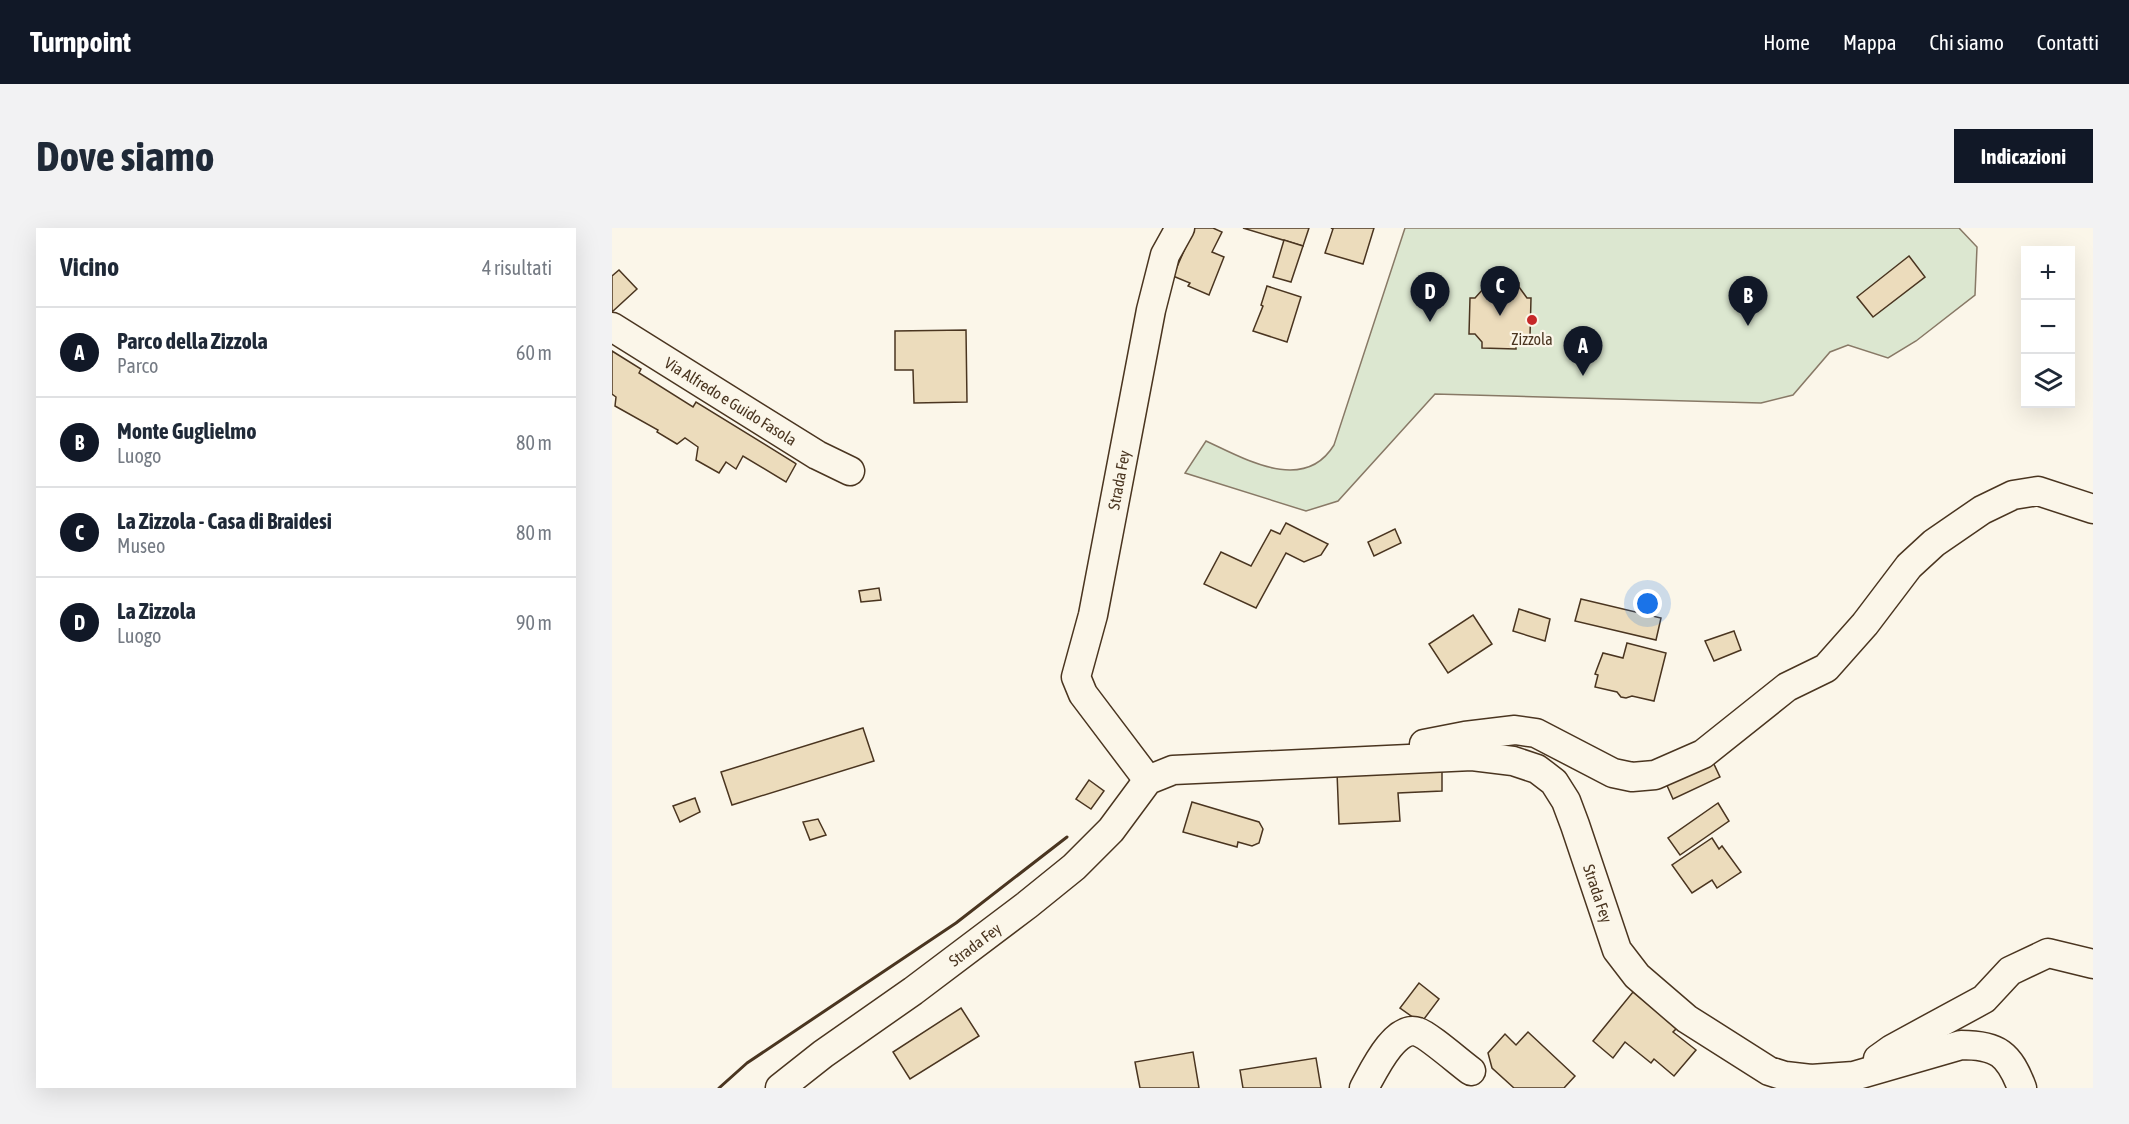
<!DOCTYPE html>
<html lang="it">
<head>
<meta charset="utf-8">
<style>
  :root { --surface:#fff; --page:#f2f2f3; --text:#1f2937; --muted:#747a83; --line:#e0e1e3; --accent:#111827 }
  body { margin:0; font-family:"Asap Condensed",sans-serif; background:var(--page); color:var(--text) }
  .controls { position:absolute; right:18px; top:18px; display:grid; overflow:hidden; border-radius:0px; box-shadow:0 6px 24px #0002 }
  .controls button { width:54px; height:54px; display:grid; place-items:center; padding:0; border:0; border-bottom:2px solid var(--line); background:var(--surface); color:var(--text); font:30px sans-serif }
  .you { position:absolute; left:1036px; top:376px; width:21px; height:21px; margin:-15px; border:4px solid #fff; border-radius:50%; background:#1a73e8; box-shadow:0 0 0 9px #1a73e833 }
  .badge { display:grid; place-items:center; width:39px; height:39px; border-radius:50%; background:var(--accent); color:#fff; font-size:20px; font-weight:700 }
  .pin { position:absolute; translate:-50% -50px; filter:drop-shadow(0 2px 3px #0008) }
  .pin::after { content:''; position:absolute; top:32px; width:21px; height:18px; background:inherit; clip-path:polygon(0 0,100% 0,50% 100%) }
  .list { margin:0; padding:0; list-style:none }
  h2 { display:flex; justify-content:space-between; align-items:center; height:78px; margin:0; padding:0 24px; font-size:26px }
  h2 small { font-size:20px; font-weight:400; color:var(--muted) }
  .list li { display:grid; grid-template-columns:39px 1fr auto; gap:18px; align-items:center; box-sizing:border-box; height:90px; padding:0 24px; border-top:2px solid var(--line) }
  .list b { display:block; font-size:22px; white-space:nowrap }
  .list p { margin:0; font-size:20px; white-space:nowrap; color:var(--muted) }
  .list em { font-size:20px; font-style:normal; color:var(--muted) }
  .icon { flex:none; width:33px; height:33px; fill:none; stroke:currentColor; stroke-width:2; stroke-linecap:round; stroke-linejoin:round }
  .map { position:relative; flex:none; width:1481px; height:860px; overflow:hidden; border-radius:0px }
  header { display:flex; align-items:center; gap:36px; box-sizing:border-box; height:84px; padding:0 30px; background:var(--accent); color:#fff }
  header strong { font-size:28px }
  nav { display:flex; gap:33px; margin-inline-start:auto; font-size:21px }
  .intro { display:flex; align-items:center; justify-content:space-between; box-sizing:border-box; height:144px; padding:0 36px }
  h1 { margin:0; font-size:42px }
  .button { padding:15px 27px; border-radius:0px; background:var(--accent); color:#fff; font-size:21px; font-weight:700 }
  main { display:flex; gap:36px; padding:0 36px }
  aside { flex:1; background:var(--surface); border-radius:0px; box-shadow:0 6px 24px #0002 }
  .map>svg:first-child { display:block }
  .green { fill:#dce7d0; stroke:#887966; stroke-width:1.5 }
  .building { fill:#ecdcbc; stroke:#4a3520; stroke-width:1.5 }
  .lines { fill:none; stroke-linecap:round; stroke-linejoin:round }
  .minor-casing { stroke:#4a3520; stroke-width:31 }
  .minor { stroke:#fbf6e9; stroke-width:28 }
  .wall { stroke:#4a3520; stroke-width:3 }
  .poi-dot { fill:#c62828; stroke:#fbf6e9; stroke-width:2 }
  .labels { text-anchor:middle; stroke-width:4.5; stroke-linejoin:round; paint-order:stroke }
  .poi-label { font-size:16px; fill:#4a3520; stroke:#fbf6e9 }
  .street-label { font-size:16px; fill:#4a3520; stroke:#fbf6e9 }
</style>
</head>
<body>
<header>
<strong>Turnpoint</strong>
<nav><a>Home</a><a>Mappa</a><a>Chi siamo</a><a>Contatti</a></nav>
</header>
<div class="intro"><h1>Dove siamo</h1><a class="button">Indicazioni</a></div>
<main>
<aside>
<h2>Vicino<small>4 risultati</small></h2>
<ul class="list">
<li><span class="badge">A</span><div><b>Parco della Zizzola</b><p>Parco</p></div><em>60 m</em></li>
<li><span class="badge">B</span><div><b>Monte Guglielmo</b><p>Luogo</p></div><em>80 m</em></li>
<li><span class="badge">C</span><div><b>La Zizzola - Casa di Braidesi</b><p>Museo</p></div><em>80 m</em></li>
<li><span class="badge">D</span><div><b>La Zizzola</b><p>Luogo</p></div><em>90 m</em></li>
</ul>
</aside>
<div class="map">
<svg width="1481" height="860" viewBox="0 0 1481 860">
  <rect width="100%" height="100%" fill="#fbf6e9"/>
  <!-- green -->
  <path class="green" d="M793,0H1347L1365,19L1363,67L1304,113L1276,130L1236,117L1218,124L1181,167L1149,175L823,166L726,273L694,283L573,245L594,213C633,231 692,266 722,217Z"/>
  <!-- building -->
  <g class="building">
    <path d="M582,0H601L610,4L600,24L612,29L597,67L576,58L578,55L561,48Z"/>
    <path d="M631,0H697L691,18Z"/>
    <path d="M719,0H762L751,36L713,25L721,1Z"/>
    <path d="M672,12L691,18L679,54L661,49Z"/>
    <path d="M1297,28L1313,49L1261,89L1245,69Z"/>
    <path d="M7,42L25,61L0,84V48Z"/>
    <path d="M872,55H907V59L915,70H919L918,108L904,116V121L870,120V114L863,106H857L858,70H863L872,60Z"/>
    <path d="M655,58L689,69L675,114L641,103L651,78L649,77Z"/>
    <path d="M354,102L355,174L302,175L301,142H283V103Z"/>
    <path d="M0,123L29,141L27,145L81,179L84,174L183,235L184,236L174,254L131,228L124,241L114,234L107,245L84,232L86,219L73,210L65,216L45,204L46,202L3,178L4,169L0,166Z"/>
    <path d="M674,295L716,316L709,327L692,334L674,325L644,380L592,356L609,324L639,338L659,302L668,306Z"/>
    <path d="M783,301L789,315L762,328L756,314Z"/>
    <path d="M267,360L269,372L249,374L247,363Z"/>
    <path d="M969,371L1049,390L1044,412L963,393Z"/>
    <path d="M907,381L938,391L933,413L901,403Z"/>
    <path d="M861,387L880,416L836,445L817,416Z"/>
    <path d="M1122,403L1129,422L1102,433L1093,413Z"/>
    <path d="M1015,415L1054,425L1042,473L1020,468L1014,470L1009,469L1005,464L983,459L986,447L983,446L991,425L1011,430Z"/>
    <path d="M251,500L262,533L120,577L109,544Z"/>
    <path d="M1100,532L1108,549L1061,571L1053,553Z"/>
    <path d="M830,539V563L786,565L788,593L727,596L725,544Z"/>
    <path d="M477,552L492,563L479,581L464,571Z"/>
    <path d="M83,570L88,584L68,594L61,578Z"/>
    <path d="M580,574L647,594L651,601L647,615L640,618L626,614L625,619L571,604Z"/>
    <path d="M1106,575L1117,593L1068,627L1056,610Z"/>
    <path d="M206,591L214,607L198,612L191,594Z"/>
    <path d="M1100,610L1107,621L1110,618L1129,644L1105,660L1100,652L1080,665L1060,637Z"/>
    <path d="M807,755L827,771L809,795L788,780Z"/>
    <path d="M1021,764L1065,800L1061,804L1084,822L1062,848L1042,831L1039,835L1013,814L1001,830L981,813Z"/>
    <path d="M349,780L367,808L298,851L281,824Z"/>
    <path d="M916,804L963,848L952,860H902L880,840L876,825L893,806L904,817Z"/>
    <path d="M581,824L587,860H528L523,834Z"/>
    <path d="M704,830L709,860H631L628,842Z"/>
  </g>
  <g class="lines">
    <defs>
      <g id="minor">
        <path id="s1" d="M0,99L205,227L238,243"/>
        <path d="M812,516L853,508L903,502L924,505L1001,545L1020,549L1043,547L1091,526L1175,459L1214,440L1253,396L1297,338L1322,315L1370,282L1401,267L1426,263L1481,281"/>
        <path id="s2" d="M536,552L471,466L464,449L481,387L539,82L553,27L568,0"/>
        <path d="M1266,831L1280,821L1372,771L1398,743L1436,725L1481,736"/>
        <path id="s3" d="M168,860L211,826L301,763L415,677L462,639L499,602L536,552L561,542L860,528L901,533L925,541L942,554L954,573L963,597L1005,722L1025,748L1075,791L1157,843L1173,848L1199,851L1242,848L1349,817C1386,817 1397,826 1410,860"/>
        <path d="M752,860C761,844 783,796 806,804C816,807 848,835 859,843"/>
      </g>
    </defs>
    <!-- minor casing -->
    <use href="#minor" class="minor-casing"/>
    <!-- minor -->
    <use href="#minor" class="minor"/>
    <!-- wall -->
    <path class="wall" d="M107,860L135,835L344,695L455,609"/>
  </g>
  <!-- markers -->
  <circle class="poi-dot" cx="920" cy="92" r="6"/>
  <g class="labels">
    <!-- poi labels -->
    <g class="poi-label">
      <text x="920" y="117">Zizzola</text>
    </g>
    <!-- street labels -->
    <g class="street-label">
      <text dy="6" stroke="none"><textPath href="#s1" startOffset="140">Via Alfredo e Guido Fasola</textPath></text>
      <text dy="6" stroke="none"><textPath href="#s2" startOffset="328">Strada Fey</textPath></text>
      <text dy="6" stroke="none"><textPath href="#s3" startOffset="1017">Strada Fey</textPath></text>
      <text dy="6" stroke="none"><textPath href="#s3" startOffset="242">Strada Fey</textPath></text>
    </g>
  </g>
</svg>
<div class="controls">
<button>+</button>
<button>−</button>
<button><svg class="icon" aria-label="layers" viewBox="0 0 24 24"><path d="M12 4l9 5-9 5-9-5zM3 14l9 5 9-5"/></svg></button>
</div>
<div class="you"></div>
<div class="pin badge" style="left:971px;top:148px">A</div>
<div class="pin badge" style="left:1136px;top:98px">B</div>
<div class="pin badge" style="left:888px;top:88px">C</div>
<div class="pin badge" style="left:818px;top:94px">D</div>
</div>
</main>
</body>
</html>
